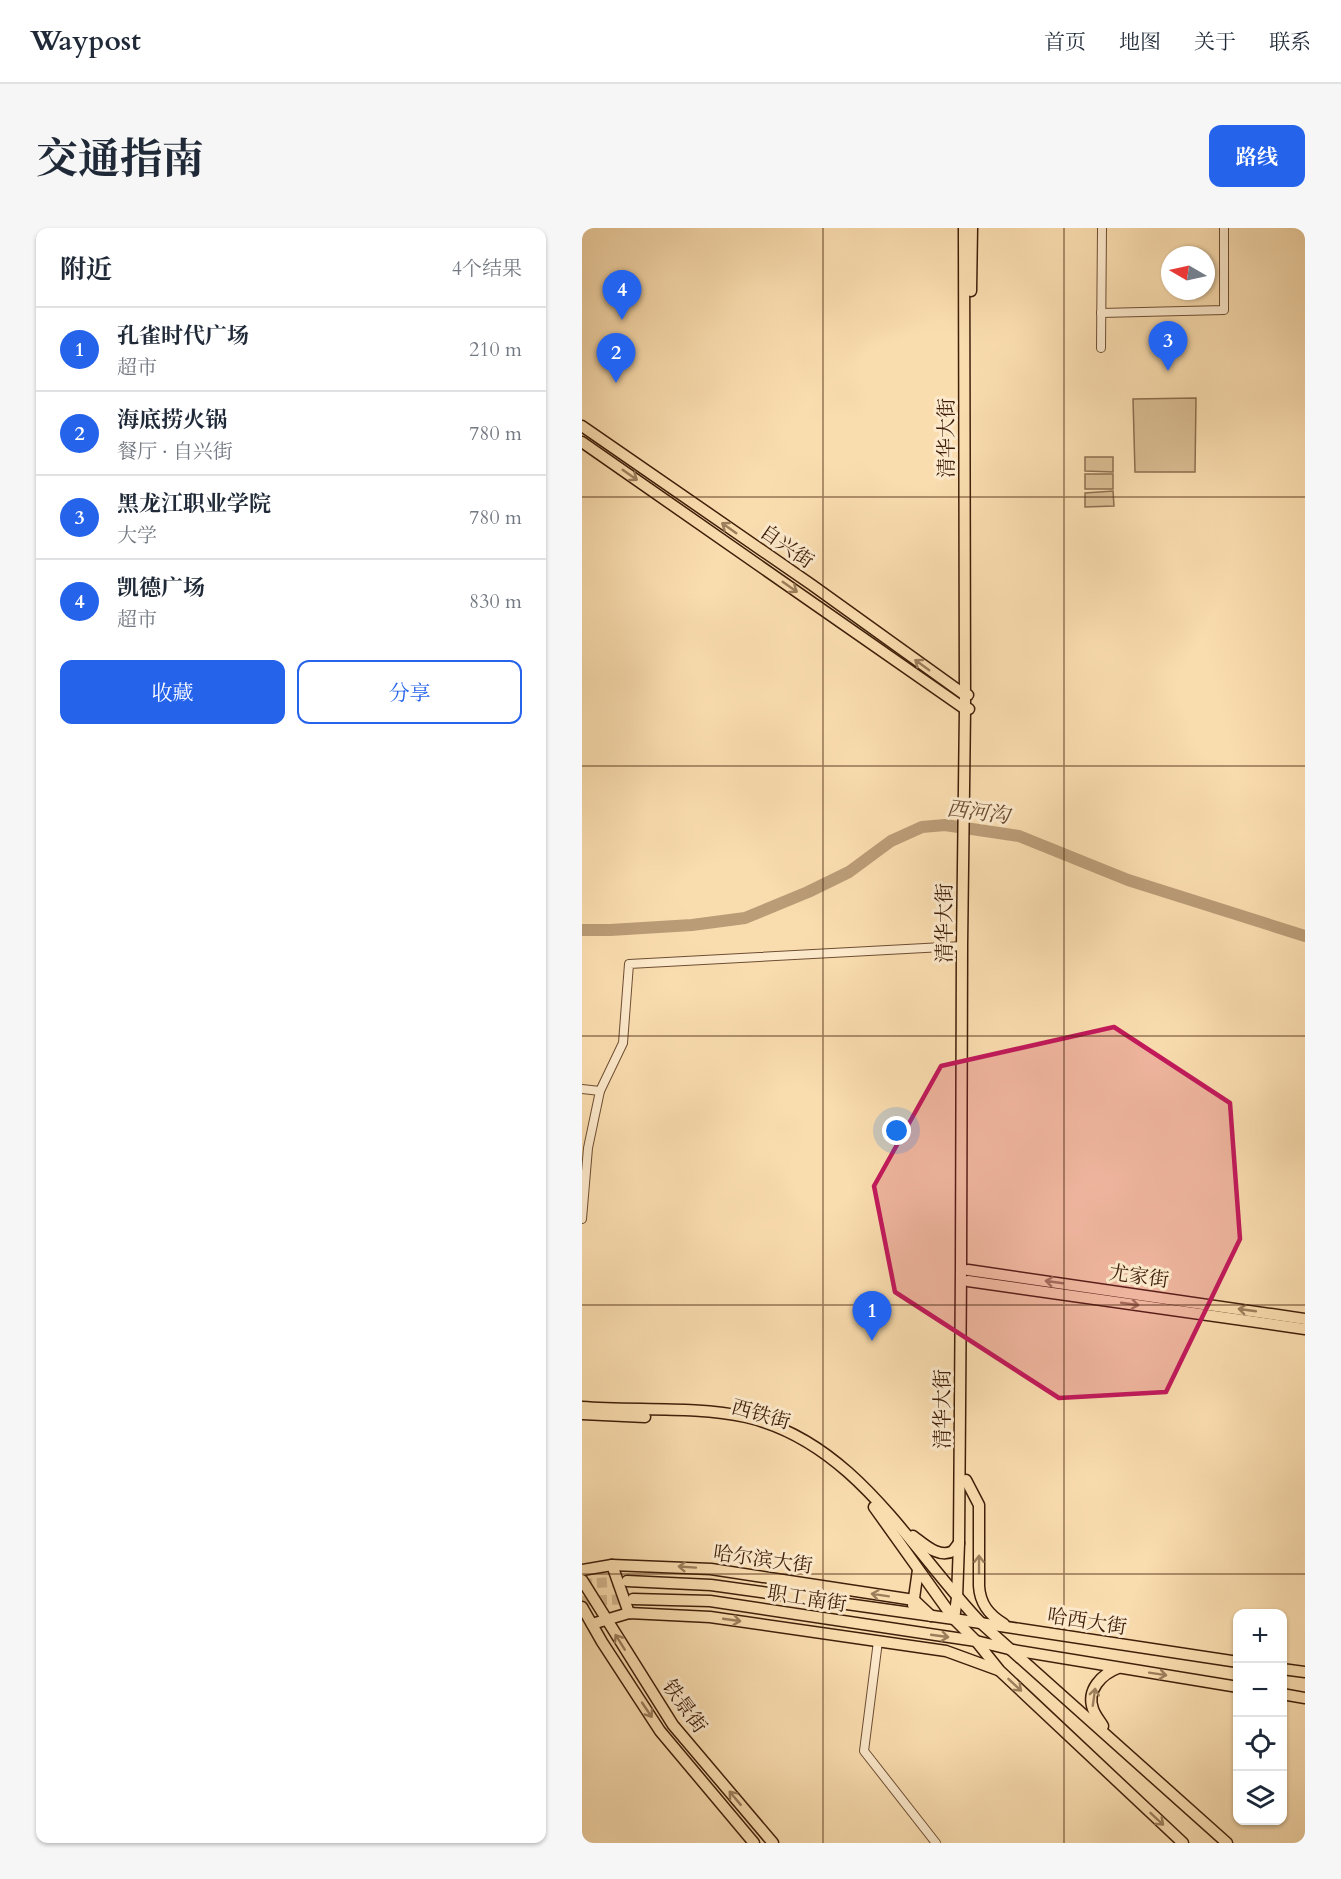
<!DOCTYPE html>
<html lang="zh">
<head>
<meta charset="utf-8">
<style>
  :root { --surface:#fff; --page:#f6f6f7; --text:#1f2937; --muted:#747a83; --line:#e0e1e3; --accent:#2563eb }
  body { margin:0; font-family:Cardo,"Noto Serif SC",serif; background:var(--page); color:var(--text) }
  .controls { position:absolute; right:18px; bottom:18px; display:grid; overflow:hidden; border-radius:12px; box-shadow:0 2px 4px #0004 }
  .controls button { width:54px; height:54px; display:grid; place-items:center; padding:0; border:0; border-bottom:2px solid var(--line); background:var(--surface); color:var(--text); font:30px sans-serif }
  .compass { position:absolute; left:579px; top:18px; width:54px; height:54px; border-radius:50%; background:var(--surface); box-shadow:0 2px 4px #0004; rotate:279deg }
  .you { position:absolute; left:315px; top:903px; width:21px; height:21px; margin:-15px; border:4px solid #fff; border-radius:50%; background:#1a73e8; box-shadow:0 0 0 9px #1a73e833 }
  .badge { display:grid; place-items:center; width:39px; height:39px; border-radius:50%; background:var(--accent); color:#fff; font-size:20px; font-weight:700 }
  .pin { position:absolute; translate:-50% -50px; filter:drop-shadow(0 2px 3px #0008) }
  .pin::after { content:''; position:absolute; top:32px; width:21px; height:18px; background:inherit; clip-path:polygon(0 0,100% 0,50% 100%) }
  .list { margin:0; padding:0; list-style:none }
  h2 { display:flex; justify-content:space-between; align-items:center; height:78px; margin:0; padding:0 24px; font-size:26px }
  h2 small { font-size:20px; font-weight:400; color:var(--muted) }
  .list li { display:grid; grid-template-columns:39px 1fr auto; gap:18px; align-items:center; box-sizing:border-box; height:84px; padding:0 24px; border-top:2px solid var(--line) }
  .list b { display:block; font-size:22px; white-space:nowrap }
  .list p { margin:0; font-size:20px; white-space:nowrap; color:var(--muted) }
  .list em { font-size:20px; font-style:normal; color:var(--muted) }
  .actions { display:flex; gap:12px; padding:18px 24px }
  .actions a { flex:1; padding:14px 0; border:2px solid var(--accent); border-radius:12px; text-align:center; font-size:21px; color:var(--accent) }
  .actions .main { background:var(--accent); color:#fff }
  .icon { flex:none; width:33px; height:33px; fill:none; stroke:currentColor; stroke-width:2; stroke-linecap:round; stroke-linejoin:round }
  .map { position:relative; flex:none; width:723px; height:1615px; overflow:hidden; border-radius:12px }
  header { display:flex; align-items:center; gap:36px; box-sizing:border-box; height:84px; padding:0 30px; background:var(--surface); border-bottom:2px solid var(--line) }
  header strong { font-size:28px }
  nav { display:flex; gap:33px; margin-inline-start:auto; font-size:21px }
  .intro { display:flex; align-items:center; justify-content:space-between; box-sizing:border-box; height:144px; padding:0 36px }
  h1 { margin:0; font-size:42px }
  .button { padding:15px 27px; border-radius:12px; background:var(--accent); color:#fff; font-size:21px; font-weight:700 }
  main { display:flex; gap:36px; padding:0 36px }
  aside { flex:1; background:var(--surface); border-radius:12px; box-shadow:0 2px 4px #0004 }
  .map>svg:first-child { display:block }
  .grass { fill:#dabd93; stroke:#8c6e4e; stroke-width:1.5 }
  .lines { fill:none; stroke-linecap:round; stroke-linejoin:round }
  .river { stroke:#ba9c77; stroke-width:12 }
  .major-tunnel { stroke:#d5b78e; stroke-width:10; stroke-dasharray:10 5; stroke-linecap:butt }
  .minor-casing { stroke:#6e4e33; stroke-width:10 }
  .major-casing { stroke:#3f1f0a; stroke-width:13 }
  .minor { stroke:#fce9cb; stroke-width:8 }
  .major { stroke:#faddaf; stroke-width:10 }
  .oneway { stroke:#9c7e5c }
  .marked { fill:#c2185b; fill-opacity:0.2; stroke:#c2185b; stroke-width:4.5; stroke-linejoin:round }
  .grid { fill:none; stroke:#3f1f0a; stroke-width:1.5; stroke-opacity:0.55 }
  .labels { text-anchor:middle; stroke-width:6; stroke-linejoin:round; paint-order:stroke }
  .street-label { font-size:20px; fill:#3f1f0a; stroke:#fce9cb }
  .water-label { font-size:21px; font-style:italic; fill:#6a4b30; stroke:#fce9cb }
</style>
</head>
<body>
<header>
<strong>Waypost</strong>
<nav><a>首页</a><a>地图</a><a>关于</a><a>联系</a></nav>
</header>
<div class="intro"><h1>交通指南</h1><a class="button">路线</a></div>
<main>
<aside>
<h2>附近<small>4个结果</small></h2>
<ul class="list">
<li><span class="badge">1</span><div><b>孔雀时代广场</b><p>超市</p></div><em>210 m</em></li>
<li><span class="badge">2</span><div><b>海底捞火锅</b><p>餐厅 · 自兴街</p></div><em>780 m</em></li>
<li><span class="badge">3</span><div><b>黑龙江职业学院</b><p>大学</p></div><em>780 m</em></li>
<li><span class="badge">4</span><div><b>凯德广场</b><p>超市</p></div><em>830 m</em></li>
</ul>
<div class="actions"><a class="main">收藏</a><a>分享</a></div>
</aside>
<div class="map">
<svg width="723" height="1615" viewBox="0 0 723 1615">
  <rect width="100%" height="100%" fill="#faddaf"/>
  <filter id="stains"><feTurbulence type="fractalNoise" baseFrequency=".00333" numOctaves="4"/><feColorMatrix values="0 0 0 0 .2 0 0 0 0 .09 0 0 0 0 .02 0 0 0 .5 -.17"/></filter>
  <radialGradient id="worn" r=".72"><stop offset=".6" stop-color="#630" stop-opacity="0"/><stop offset="1" stop-color="#630" stop-opacity=".3"/></radialGradient>
  <!-- grass -->
  <g class="grass">
    <path d="M614,170L613,244H553L551,171Z"/>
    <path d="M503,229H531V244L503,243Z"/>
    <rect x="503" y="246" width="28" height="15"/>
    <path d="M531,263L532,278L503,279V265Z"/>
  </g>
  <g class="lines">
    <!-- river -->
    <path class="river" d="M0,702H28L110,697L163,690L226,664L267,644L309,613L340,599L363,597L437,608L546,652L723,708"/>
    <!-- major-tunnel -->
    <g class="major-tunnel">
      <path d="M0,1356L44,1353"/>
      <path d="M0,1373L51,1371"/>
    </g>
    <defs>
      <g id="minor">
        <path d="M519,85L642,82V0"/>
        <path d="M519,120L520,0"/>
        <path d="M0,861L18,863L41,815L47,736L380,718"/>
        <path d="M0,991L6,920L18,863"/>
        <path d="M296,1413L282,1523L354,1615"/>
      </g>
      <g id="major">
        <path d="M389,63L390,0"/>
        <path d="M0,198L230,357L383,467H386"/>
        <path d="M0,214L383,481H387"/>
        <path d="M386,1042L723,1091"/>
        <path d="M386,1053L723,1101"/>
        <path d="M0,1179C52,1183 114,1178 164,1189C273,1214 328,1321 400,1396L645,1615"/>
        <path d="M0,1186L63,1189"/>
        <path d="M384,1252L397,1277V1358C398,1376 407,1387 422,1396"/>
        <path d="M292,1279L372,1391L394,1413L418,1443L601,1615"/>
        <path d="M331,1308C342,1316 357,1331 371,1323L377,1315"/>
        <path d="M30,1337L47,1385"/>
        <path d="M0,1342L30,1337L129,1341L332,1372L349,1388"/>
        <path d="M0,1352L91,1497L191,1615"/>
        <path d="M45,1353L129,1357L372,1391L656,1434"/>
        <path d="M51,1371L128,1373L394,1413L431,1422L656,1459"/>
        <path d="M331,1377L336,1342"/>
        <path d="M0,1379L20,1414L78,1503L172,1615"/>
        <path d="M372,1391L375,1370L377,1315L379,1041L380,718L383,481L382,0"/>
        <path d="M10,1396L47,1385L128,1389L364,1423L416,1442"/>
        <path d="M700,1441L723,1444"/>
        <path d="M700,1466L723,1470"/>
        <path d="M521,1498C518,1493 513,1487 511,1481C504,1462 520,1446 536,1440"/>
      </g>
    </defs>
    <!-- minor casing -->
    <use href="#minor" class="minor-casing"/>
    <!-- major casing -->
    <use href="#major" class="major-casing"/>
    <!-- minor -->
    <use href="#minor" class="minor"/>
    <!-- major -->
    <use href="#major" class="major"/>
  </g>
  <!-- one-way arrows -->
  <defs><path id="oneway-shaft" d="M-6 0H5M1.5-3L5.5 0L1.5 3" fill="none" stroke-width="1.6" stroke-linecap="round" stroke-linejoin="round" transform="scale(1.5)"/></defs>
  <g class="oneway">
    <use href="#oneway-shaft" transform="translate(48 247) rotate(35)"/>
    <use href="#oneway-shaft" transform="translate(147 300) rotate(-145)"/>
    <use href="#oneway-shaft" transform="translate(208 359) rotate(35)"/>
    <use href="#oneway-shaft" transform="translate(340 437) rotate(-144)"/>
    <use href="#oneway-shaft" transform="translate(472 1054) rotate(-172)"/>
    <use href="#oneway-shaft" transform="translate(548 1076) rotate(8)"/>
    <use href="#oneway-shaft" transform="translate(665 1082) rotate(-172)"/>
    <use href="#oneway-shaft" transform="translate(397 1336) rotate(-90)"/>
    <use href="#oneway-shaft" transform="translate(105 1339) rotate(-176)"/>
    <use href="#oneway-shaft" transform="translate(298 1367) rotate(-171)"/>
    <use href="#oneway-shaft" transform="translate(150 1392) rotate(8)"/>
    <use href="#oneway-shaft" transform="translate(358 1408) rotate(8)"/>
    <use href="#oneway-shaft" transform="translate(38 1414) rotate(-122)"/>
    <use href="#oneway-shaft" transform="translate(576 1446) rotate(9)"/>
    <use href="#oneway-shaft" transform="translate(433 1457) rotate(43)"/>
    <use href="#oneway-shaft" transform="translate(512 1469) rotate(-82)"/>
    <use href="#oneway-shaft" transform="translate(65 1482) rotate(56)"/>
    <use href="#oneway-shaft" transform="translate(153 1570) rotate(-130)"/>
    <use href="#oneway-shaft" transform="translate(575 1591) rotate(43)"/>
  </g>
  <!-- marked area -->
  <path class="marked" d="M532,799L648,875L658,1011L584,1164L477,1170L313,1064L292,958L359,838Z"/>
  <!-- grid -->
  <path class="grid" d="M241,0V1615M482,0V1615M0,269H723M0,538H723M0,808H723M0,1077H723M0,1346H723"/>
  <g class="labels">
    <!-- street labels -->
    <g class="street-label">
      <text transform="translate(364 210) rotate(-90)" y="7">清华大街</text>
      <text transform="translate(205 318) rotate(35)" y="7">自兴街</text>
      <text transform="translate(362 695) rotate(-90)" y="7">清华大街</text>
      <text transform="translate(557 1048) rotate(8)" y="7">尤家街</text>
      <text transform="translate(360 1181) rotate(-90)" y="7">清华大街</text>
      <text transform="translate(179 1186) rotate(16)" y="7">西铁街</text>
      <text transform="translate(181 1331) rotate(8)" y="7">哈尔滨大街</text>
      <text transform="translate(225 1370) rotate(9)" y="7">职工南街</text>
      <text transform="translate(505 1393) rotate(9)" y="7">哈西大街</text>
      <text transform="translate(103 1478) rotate(54)" y="7">铁景街</text>
    </g>
    <!-- water labels -->
    <g class="water-label">
      <text transform="translate(396 584) rotate(7)" y="7">西河沟</text>
    </g>
  </g>
  <rect width="100%" height="100%" filter="url(#stains)"/>
  <rect width="100%" height="100%" fill="url(#worn)"/>
</svg>
<div class="controls">
<button>+</button>
<button>−</button>
<button><svg class="icon" aria-label="locate" viewBox="0 0 24 24"><circle cx="12" cy="12" r="6"/><path d="M12 2v4M12 18v4M2 12h4M18 12h4"/></svg></button>
<button><svg class="icon" aria-label="layers" viewBox="0 0 24 24"><path d="M12 4l9 5-9 5-9-5zM3 14l9 5 9-5"/></svg></button>
</div>
<svg class="compass" viewBox="-18 -18 36 36"><path d="M0-13l5 13h-10z" fill="#e53935"/><path d="M0 13l5-13h-10z" fill="#747a83"/></svg>
<div class="you"></div>
<div class="pin badge" style="left:290px;top:1113px">1</div>
<div class="pin badge" style="left:34px;top:155px">2</div>
<div class="pin badge" style="left:586px;top:143px">3</div>
<div class="pin badge" style="left:40px;top:92px">4</div>
</div>
</main>
</body>
</html>
